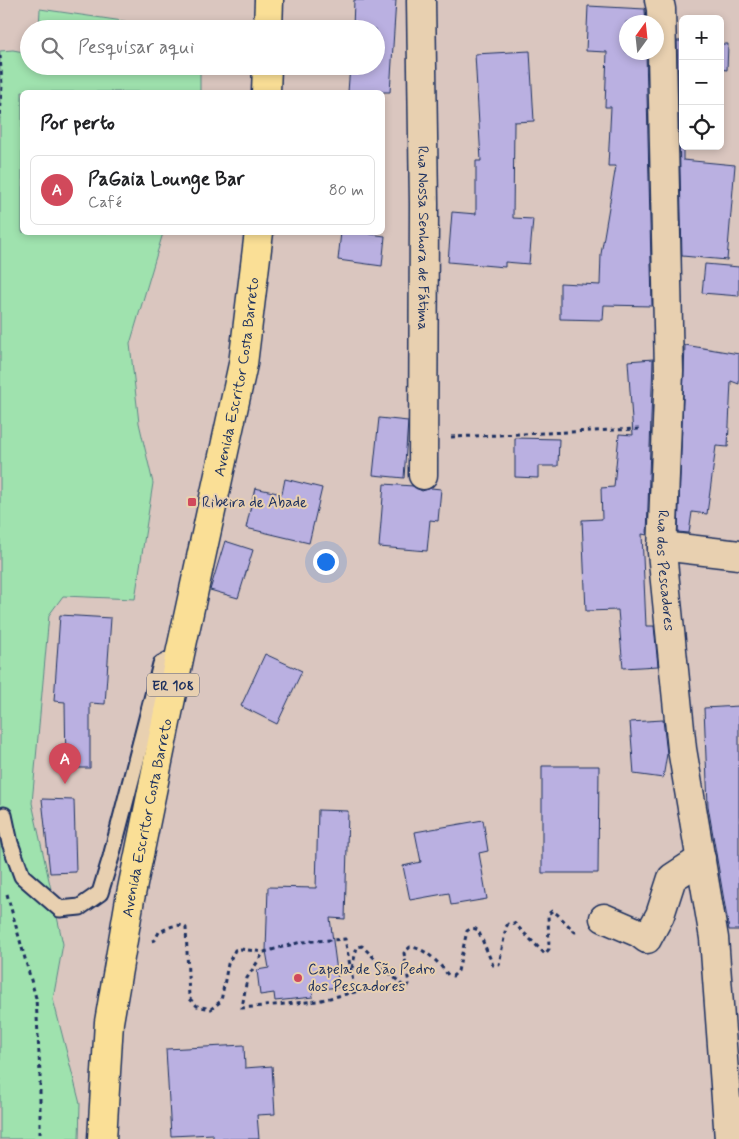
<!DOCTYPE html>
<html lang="pt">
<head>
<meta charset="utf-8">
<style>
  :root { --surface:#fff; --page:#f6f6f6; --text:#202124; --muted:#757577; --line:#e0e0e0; --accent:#d1495b }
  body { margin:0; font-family:Mynerve,sans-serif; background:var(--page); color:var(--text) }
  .controls { position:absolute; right:15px; top:15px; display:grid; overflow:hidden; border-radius:8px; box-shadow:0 2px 8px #0003 }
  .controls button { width:45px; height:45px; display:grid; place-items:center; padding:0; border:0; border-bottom:1px solid var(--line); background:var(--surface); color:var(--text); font:25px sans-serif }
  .compass { position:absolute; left:619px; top:15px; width:45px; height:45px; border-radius:50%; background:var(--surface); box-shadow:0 2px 8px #0003; rotate:15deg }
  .you { position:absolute; left:325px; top:561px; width:18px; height:18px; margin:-12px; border:4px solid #fff; border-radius:50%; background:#1a73e8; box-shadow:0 0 0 8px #1a73e833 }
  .badge { display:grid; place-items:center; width:32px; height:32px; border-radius:50%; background:var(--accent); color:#fff; font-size:16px; font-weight:700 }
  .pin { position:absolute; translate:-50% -41px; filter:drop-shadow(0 1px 2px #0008) }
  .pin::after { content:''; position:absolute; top:26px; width:18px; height:15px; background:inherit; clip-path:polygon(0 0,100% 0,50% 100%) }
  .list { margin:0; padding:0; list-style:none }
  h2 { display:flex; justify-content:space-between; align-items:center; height:65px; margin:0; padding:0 20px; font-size:21px }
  h2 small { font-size:16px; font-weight:400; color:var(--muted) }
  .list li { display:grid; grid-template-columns:32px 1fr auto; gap:15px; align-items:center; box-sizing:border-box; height:70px; margin:0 10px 10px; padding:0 10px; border:1px solid var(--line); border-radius:8px }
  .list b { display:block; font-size:19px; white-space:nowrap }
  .list p { margin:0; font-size:16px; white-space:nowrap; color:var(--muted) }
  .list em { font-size:16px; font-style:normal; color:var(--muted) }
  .icon { flex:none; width:28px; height:28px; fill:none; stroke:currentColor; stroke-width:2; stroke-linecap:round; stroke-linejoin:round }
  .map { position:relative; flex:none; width:739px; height:1139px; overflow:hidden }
  .search { position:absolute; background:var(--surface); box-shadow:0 2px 8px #0003; left:20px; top:20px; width:365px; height:55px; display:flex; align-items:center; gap:12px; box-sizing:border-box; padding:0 18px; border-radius:28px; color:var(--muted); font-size:19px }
  .panel { position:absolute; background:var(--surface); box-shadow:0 2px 8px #0003; left:20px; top:90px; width:365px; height:145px; border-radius:8px }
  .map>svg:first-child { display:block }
  .green { fill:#9fe2ae; stroke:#5d8886 }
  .building { fill:#bab0e1; stroke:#1b2f5e }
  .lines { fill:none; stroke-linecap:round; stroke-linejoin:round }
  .lane-casing { stroke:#1b2f5e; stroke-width:19 }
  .street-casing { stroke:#1b2f5e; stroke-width:31 }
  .primary-casing { stroke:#1b2f5e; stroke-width:31 }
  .path { stroke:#1b2f5e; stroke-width:3; stroke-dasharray:4 4; stroke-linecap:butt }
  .lane { stroke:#e8d0b0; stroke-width:15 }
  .street { stroke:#e8d0b0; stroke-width:28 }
  .primary { stroke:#fadf96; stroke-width:28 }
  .poi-dot { fill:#d1495b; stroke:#e8d0b0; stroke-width:2 }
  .labels { text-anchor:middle; stroke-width:4; stroke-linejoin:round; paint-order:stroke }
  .shield { fill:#e8d0b0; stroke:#585f77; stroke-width:1 }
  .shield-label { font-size:14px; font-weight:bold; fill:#1b2f5e }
  .street-label { font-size:15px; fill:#1b2f5e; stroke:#e8d0b0 }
  .poi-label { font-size:15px; fill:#1b2f5e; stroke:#e8d0b0; text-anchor:start }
</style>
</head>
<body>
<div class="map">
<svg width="739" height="1139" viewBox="0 0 739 1139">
  <rect width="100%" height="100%" fill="#dac6bf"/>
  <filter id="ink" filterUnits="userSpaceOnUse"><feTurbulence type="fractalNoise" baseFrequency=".02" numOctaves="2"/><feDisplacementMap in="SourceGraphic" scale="10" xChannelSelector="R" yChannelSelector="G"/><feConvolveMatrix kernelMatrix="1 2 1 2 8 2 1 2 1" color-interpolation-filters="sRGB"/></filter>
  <g filter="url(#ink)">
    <!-- green -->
    <g class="green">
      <path d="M40,9L178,29H39Z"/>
      <path d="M13,50L29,53V66H200V92H22V232L163,233L130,344L139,423L153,483L135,599L63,596L49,615L32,803L63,944L53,999L80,1104L79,1139H0V51Z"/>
    </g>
    <!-- building -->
    <g class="building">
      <path d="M354,0H396L390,92H348L350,66H376V29H353Z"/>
      <path d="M588,6L645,9V11L646,22H626V52H646L652,306L604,305L603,320L560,319V283L600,285L601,254L616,166H608L611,107H605L607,52L586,51Z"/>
      <path d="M677,41H683V160L735,165L727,260L682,256Z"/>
      <path d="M720,44H728L727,70L720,69Z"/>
      <path d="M530,51L534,121L514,122L513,218L533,219L529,264L505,262V267L448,262L452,212L476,214V161H481L475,54Z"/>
      <path d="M341,232H371L370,234L385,236L382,266L338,260Z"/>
      <path d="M705,264L739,267V296L702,293Z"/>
      <path d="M685,345L739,354V384L731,381L728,447L716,446L707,514L692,512L689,533L678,532Z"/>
      <path d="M653,359L647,535L642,534L646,626H654L658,666L623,668L618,610L586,611L582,520L602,519L601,488L614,487L619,434L633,435L628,361Z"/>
      <path d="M379,418L408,421L404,478L373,475Z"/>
      <path d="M515,438L559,439L558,466H538V478L515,477Z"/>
      <path d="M285,479L322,488L309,543L246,528L255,488L282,494Z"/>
      <path d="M384,484L413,486L422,491L431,488L441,489L438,521L430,520L427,551L379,547Z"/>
      <path d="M225,541L253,550L238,598L210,590Z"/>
      <path d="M60,615L111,618L105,704L90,703V768H66L65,702L54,701Z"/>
      <path d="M265,654L302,671L277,724L241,706Z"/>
      <path d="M739,706V930H729L708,806L704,708Z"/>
      <path d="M663,720L667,754L663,778L634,774L630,722Z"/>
      <path d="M542,766H599L598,873H542Z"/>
      <path d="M42,799L74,800L76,872L50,873Z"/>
      <path d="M318,810L348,811L345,919L330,918L339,987L312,990L313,997L275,1001L274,993L260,995L257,970L269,968L266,951L268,887L316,888Z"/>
      <path d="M483,820L488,851L479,853L487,899L451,905L449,893L410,900L403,866L421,862L415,832Z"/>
      <path d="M244,1045L245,1068L272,1066L275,1114L257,1115L259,1139H213V1134L171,1136L166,1049Z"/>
    </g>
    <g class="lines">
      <defs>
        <path id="lane" d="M4,815L10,843L22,876L60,909L80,907L100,893L111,857L161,664L180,654"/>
        <g id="street">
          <path id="s1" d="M421,0L424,204L423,475"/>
          <path id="s2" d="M659,0L661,9L669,371L662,552L682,749L714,938L729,1139"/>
          <path d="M662,546L739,555"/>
          <path d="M604,918L639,933L647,939L660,915L672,878L701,859"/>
        </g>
        <g id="primary">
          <path d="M268,29L269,0"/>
          <path d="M266,92L267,66"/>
          <path id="s3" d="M102,1139L109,1022L130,899L180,654L243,364L259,232"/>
        </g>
      </defs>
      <!-- lane casing -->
      <use href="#lane" class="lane-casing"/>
      <!-- street casing -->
      <use href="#street" class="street-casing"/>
      <!-- primary casing -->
      <use href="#primary" class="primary-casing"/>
      <!-- path -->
      <g class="path">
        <path d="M0,55L2,85L0,119"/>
        <path d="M451,437L639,429"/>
        <path d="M7,894L36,998L40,1073V1139"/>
        <path d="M152,941L155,940L159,932C167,929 178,921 186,928L189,998L197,1006L211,1009L221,1001L228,964L235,950L241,949L264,952L301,942L345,939L355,992L317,1001L242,1008L247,978L264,952"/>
        <path d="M352,968L357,947L362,946L402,985L407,987L409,984L404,953L410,947C426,948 439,963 448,975L453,976L458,971L467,931C471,928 474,928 478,930L493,965H499L506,927L508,924L514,923L545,954L549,949L548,914L552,911L557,914L575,932L579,931"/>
      </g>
      <!-- lane -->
      <use href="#lane" class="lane"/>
      <!-- street -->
      <use href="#street" class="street"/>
      <!-- primary -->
      <use href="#primary" class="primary"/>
    </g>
  </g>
  <!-- markers -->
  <g class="poi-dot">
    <rect x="187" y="497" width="10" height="10" rx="2.5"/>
    <circle cx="298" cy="978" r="5"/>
  </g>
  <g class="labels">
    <!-- shield labels -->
    <rect class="shield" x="147" y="673.5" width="52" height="23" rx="4"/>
    <g class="shield-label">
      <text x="173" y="690">ER 108</text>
    </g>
    <!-- street labels -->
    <g class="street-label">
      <text dy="5" stroke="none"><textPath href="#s1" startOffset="238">Rua Nossa Senhora de Fátima</textPath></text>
      <text dy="5" stroke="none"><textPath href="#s3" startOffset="775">Avenida Escritor Costa Barreto</textPath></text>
      <text dy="5" stroke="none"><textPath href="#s2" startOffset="571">Rua dos Pescadores</textPath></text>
      <text dy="5" stroke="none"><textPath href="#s3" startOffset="325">Avenida Escritor Costa Barreto</textPath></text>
    </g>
    <!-- poi labels -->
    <g class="poi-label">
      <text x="202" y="507">Ribeira de Abade</text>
      <text x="308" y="974">Capela de São Pedro<tspan x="308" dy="17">dos Pescadores</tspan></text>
    </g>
  </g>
</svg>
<div class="controls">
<button>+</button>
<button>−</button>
<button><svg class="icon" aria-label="locate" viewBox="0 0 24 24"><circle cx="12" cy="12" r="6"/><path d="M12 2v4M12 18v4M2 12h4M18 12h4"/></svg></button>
</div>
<svg class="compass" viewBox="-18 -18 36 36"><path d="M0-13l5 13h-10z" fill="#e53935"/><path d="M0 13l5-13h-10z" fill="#757577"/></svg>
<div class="you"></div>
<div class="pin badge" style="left:65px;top:784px">A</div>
<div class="search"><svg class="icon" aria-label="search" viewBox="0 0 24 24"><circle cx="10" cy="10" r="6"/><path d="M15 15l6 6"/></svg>Pesquisar aqui</div>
<section class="panel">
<h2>Por perto<small></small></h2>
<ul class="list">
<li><span class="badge">A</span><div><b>PaGaia Lounge Bar</b><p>Café</p></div><em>80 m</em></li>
</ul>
</section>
</div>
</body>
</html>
